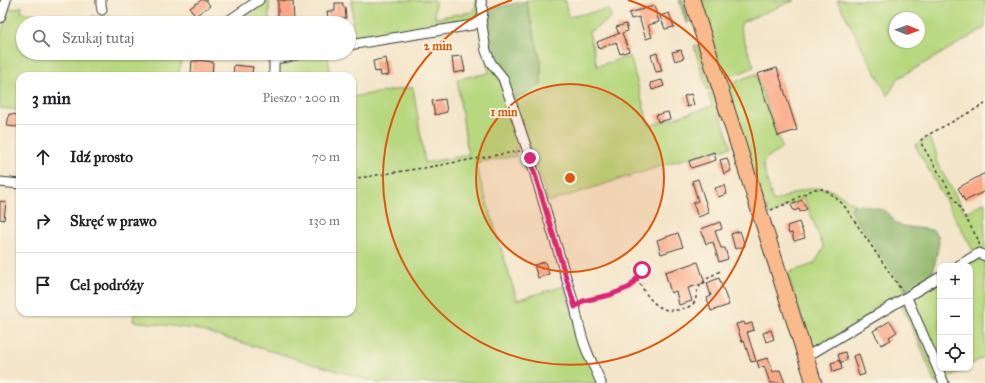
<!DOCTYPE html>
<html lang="pl">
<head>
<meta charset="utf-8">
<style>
  :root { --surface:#fff; --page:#f2f2f2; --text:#202124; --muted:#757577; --line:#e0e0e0 }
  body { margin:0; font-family:"IM FELL Great Primer",serif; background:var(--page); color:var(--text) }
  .controls { position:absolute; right:12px; bottom:12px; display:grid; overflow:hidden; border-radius:8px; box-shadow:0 1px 3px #0004 }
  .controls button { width:36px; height:36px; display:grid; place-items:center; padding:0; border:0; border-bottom:1px solid var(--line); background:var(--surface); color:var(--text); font:20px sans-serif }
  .compass { position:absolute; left:889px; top:12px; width:36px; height:36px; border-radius:50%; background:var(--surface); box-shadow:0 1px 3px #0004; rotate:91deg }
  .stop { position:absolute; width:12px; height:12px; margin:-9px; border:3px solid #db2777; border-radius:50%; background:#fff }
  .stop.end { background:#db2777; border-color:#fff; box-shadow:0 1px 4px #0008 }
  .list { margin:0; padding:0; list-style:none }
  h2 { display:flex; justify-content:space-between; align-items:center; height:52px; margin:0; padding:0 16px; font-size:17px }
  h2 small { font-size:13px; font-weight:400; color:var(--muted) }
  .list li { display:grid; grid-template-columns:26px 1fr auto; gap:12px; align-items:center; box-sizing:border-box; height:64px; padding:0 16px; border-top:1px solid var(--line) }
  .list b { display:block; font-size:15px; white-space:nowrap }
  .list em { font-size:13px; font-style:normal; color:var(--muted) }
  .icon { flex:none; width:22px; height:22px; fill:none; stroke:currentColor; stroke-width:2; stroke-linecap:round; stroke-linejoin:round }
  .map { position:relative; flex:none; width:985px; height:383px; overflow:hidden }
  .search { position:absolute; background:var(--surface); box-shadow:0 1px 3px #0004; left:16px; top:16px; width:340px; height:44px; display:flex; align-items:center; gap:10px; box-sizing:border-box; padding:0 14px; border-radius:22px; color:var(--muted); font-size:15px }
  .panel { position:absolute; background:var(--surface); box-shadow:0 1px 3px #0004; left:16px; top:72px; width:340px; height:244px; border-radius:12px }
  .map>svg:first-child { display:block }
  .green { fill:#b8d880; stroke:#6a7a4e; fill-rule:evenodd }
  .forest { fill:#92b86e; stroke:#576a45 }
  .building { fill:#f9a683 }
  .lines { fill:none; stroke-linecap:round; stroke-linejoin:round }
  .minor-casing { stroke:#3c3a36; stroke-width:11 }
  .primary-casing { stroke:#3c3a36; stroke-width:17 }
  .path { stroke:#3c3a36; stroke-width:1.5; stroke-dasharray:3 3; stroke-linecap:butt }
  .minor { stroke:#fff; stroke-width:9 }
  .primary { stroke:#fabb8c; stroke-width:15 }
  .route { stroke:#db2777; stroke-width:5 }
  .ring { fill:none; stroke:#de560d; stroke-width:2 }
  .centre { fill:#de560d; stroke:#fcf5e5; stroke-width:2 }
  .ring-label { font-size:12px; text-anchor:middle; font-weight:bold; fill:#de560d; stroke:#fcf5e5; stroke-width:3.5; stroke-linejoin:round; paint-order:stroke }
</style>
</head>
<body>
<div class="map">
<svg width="985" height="383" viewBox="0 0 985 383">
  <rect width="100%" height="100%" fill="#fcf5e5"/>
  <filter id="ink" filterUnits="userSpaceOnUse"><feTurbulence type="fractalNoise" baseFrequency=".025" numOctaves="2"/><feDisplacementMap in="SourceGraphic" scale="8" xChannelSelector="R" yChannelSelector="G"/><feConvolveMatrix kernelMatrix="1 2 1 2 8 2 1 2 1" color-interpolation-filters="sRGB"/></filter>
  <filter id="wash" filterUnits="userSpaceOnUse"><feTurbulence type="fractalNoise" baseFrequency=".012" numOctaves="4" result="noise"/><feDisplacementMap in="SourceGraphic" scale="16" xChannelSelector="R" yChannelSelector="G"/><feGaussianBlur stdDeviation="0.9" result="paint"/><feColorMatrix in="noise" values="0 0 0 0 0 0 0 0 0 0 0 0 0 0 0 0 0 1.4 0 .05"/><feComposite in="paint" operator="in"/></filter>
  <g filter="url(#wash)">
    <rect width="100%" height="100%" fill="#f3e5c9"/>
    <!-- green -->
    <g class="green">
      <path d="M267,0H269V23H233Z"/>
      <path d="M352,0H435V18L471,12L476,6L475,0H478L480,12L475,20L349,43V35L353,34Z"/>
      <path d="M526,0H565L568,17L609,9L611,18L589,32L597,66L630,56L649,126L712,106L708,94L712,93L714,94L731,147L677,161L548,202L535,159L513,99L541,85V62Z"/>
      <path d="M700,0H795L742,22L740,28L754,67C744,71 732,79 722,73Z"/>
      <path d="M837,0H985V28L897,79L888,96ZM895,18H919V42H895Z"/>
      <path d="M22,6L21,12L90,23L92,16L105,18L111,15L110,20L129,23H23V53H183L178,76H20V110L0,108V40L8,8L15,9Z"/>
      <path d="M697,45L698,46L712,87L711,89L707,90L694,46Z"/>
      <path d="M320,53H327L331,76H277V67L279,63L308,54Z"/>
      <path d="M486,59L500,81L522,145L518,148L515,149L516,156L475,163L517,300L564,286L599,383H378L277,353L195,329L133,321L134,312H352V97L413,87L425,163L468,155L457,79L489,73Z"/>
      <path d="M756,74L782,147C780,149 777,152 774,154C768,157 765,158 763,165L773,202C791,195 813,182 832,191C840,194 846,200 854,204L852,207L853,214L908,293L813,349L812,348L787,273L814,264L824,248L804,198L769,215L767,208H765L726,89C731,82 748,77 756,74Z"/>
      <path d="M929,138L936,152V161L965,213L985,202V250L982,248L974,252L915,145Z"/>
      <path d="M976,257L983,259L985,262V356L970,365V266H963Z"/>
      <path d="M940,281V366L912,301L913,298Z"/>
      <path d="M905,303L940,383H935L922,350L901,304Z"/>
      <path d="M941,368H965L946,380Z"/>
    </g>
    <!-- forest -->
    <g class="forest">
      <path d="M679,0H683L689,21V22L686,23Z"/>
      <path d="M526,1L541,62V85L513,99L502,72L492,55L490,49L487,23L488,9Z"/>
      <path d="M854,204C861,205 881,208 887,212C892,216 893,223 899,225C910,228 922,228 933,230L938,235L939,243L932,278L908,293L853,214L852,207Z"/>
    </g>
    <g id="blocks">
      <!-- building -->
      <g class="building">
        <path d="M201,0H206L210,6L195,16L190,8Z"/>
        <path d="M278,0L293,1L294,23L278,22Z"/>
        <path d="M335,3H343V7H345L346,18L328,19L327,11H335Z"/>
        <path d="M654,6L659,22L648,25L652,37L646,39L639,17L631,19L629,13Z"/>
        <path d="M669,13L674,27L665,29L660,16Z"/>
        <path d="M626,24L628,31L622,33L629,51L620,54L616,42L599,49L597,42L620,33L619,34L616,27Z"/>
        <path d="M681,50L684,58L675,61L672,52Z"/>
        <path d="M657,53L662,71L656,72L651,55Z"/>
        <path d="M462,56L465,71L454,73L452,57Z"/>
        <path d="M386,58L389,75L381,76L380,71L375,72L373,61Z"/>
        <path d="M198,60L213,62L212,76L191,73L192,61H198Z"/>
        <path d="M234,65L253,67L252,73H249L248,76H239V75H233Z"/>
        <path d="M777,68L797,130L778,136L757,74Z"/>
        <path d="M662,80L664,86L652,90L650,83Z"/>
        <path d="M691,94L694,105L687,107L684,96Z"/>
        <path d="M445,99L447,112L435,115L432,101Z"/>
        <path d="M668,112L670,119L658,122L656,115Z"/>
        <path d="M9,114L19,115L18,127L7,126Z"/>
        <path d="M714,152L716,160L691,168L689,161Z"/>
        <path d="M727,158L731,171L724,174L720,160Z"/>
        <path d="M985,173V191L965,201L958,188Z"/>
        <path d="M698,179L709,213L698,217L693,203L698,201L692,181Z"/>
        <path d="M725,185L727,194L718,197L715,188Z"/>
        <path d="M802,200L807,209L800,212L799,209L794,211L791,205Z"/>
        <path d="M0,201L6,202L4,220L0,219Z"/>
        <path d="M720,222L722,229L715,231L721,248H725L728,259L719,262L713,242L706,244L701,229Z"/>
        <path d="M799,222L805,238L794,241L792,233L789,234L787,226Z"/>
        <path d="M740,231L745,246L735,249L731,234Z"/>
        <path d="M678,233L683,247L661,254L657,240Z"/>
        <path d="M545,262L549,274L538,278L534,265Z"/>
        <path d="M698,262L705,283L688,288L692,301L679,305L676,291L671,293L665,272Z"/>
        <path d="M719,278L729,305L711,311L707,298L711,296L707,283Z"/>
        <path d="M890,321L897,332L889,337L891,340L881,345L873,331Z"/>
        <path d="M744,322L745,325L752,323L754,330L747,332L756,361L751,362L744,341L742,342L736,324Z"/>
        <path d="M771,330L774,339L766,342L763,333Z"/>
        <path d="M845,352L847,360L840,363L838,354Z"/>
        <path d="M859,354L865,374L859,376L853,356Z"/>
        <path d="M768,358L773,372L780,370L785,383H770L764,366L759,368L757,361Z"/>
        <path d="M840,360L842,369L833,372L831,363Z"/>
      </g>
    </g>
  </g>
  <g filter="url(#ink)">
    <use href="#blocks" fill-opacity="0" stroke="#3c3a36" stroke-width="1"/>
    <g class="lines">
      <defs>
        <g id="minor">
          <path d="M101,0V5L102,10"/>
          <path d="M0,18L6,0"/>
          <path d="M481,19L486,51L491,63L503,78L530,158L575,307C578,322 581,337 587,351C591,362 597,372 601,383"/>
          <path d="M225,23L259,0"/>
          <path d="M349,45L473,25C486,19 483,12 481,0"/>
          <path d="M262,53L274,59L288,57L305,53"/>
          <path d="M274,59V76"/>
          <path d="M0,182L20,184"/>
          <path d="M958,266L979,253L985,256"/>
          <path d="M907,298L944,383"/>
          <path d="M806,357L940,277"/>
        </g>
        <path id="primary" d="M692,0C732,128 774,255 814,383"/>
      </defs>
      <!-- minor casing -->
      <use href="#minor" class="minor-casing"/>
      <!-- primary casing -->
      <use href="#primary" class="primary-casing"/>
      <!-- path -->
      <g class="path">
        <path d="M352,179L429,167L520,151"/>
        <path d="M771,210L786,204L808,192L815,189H822L827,191L843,204L902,291"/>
        <path d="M979,245V241L947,186L922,145L921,140L924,137L985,104"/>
        <path d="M637,278C646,296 659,316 681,309C685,308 690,307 693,304C696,301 696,296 697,292C701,280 712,276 722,270"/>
        <path d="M581,303L583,301L610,295L630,287L637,278L642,270L648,263"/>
      </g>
      <!-- minor -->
      <use href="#minor" class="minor"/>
      <!-- primary -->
      <use href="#primary" class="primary"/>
    </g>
  </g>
  <g class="lines" filter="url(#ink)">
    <!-- route -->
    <path class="route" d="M530,158L575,307L583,301L610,295L630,287L637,278L642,270"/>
  </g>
  <!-- distance rings -->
  <circle cx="570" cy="178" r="94" fill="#de560d" fill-opacity=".12"/>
  <g class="ring">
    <circle cx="570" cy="178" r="94"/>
    <path d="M628 0A187 187 0 1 1 512 0"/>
  </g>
  <circle cx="570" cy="178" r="6" class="centre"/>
  <g class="ring-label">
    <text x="438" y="50">2 min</text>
    <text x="504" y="116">1 min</text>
  </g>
</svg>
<div class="controls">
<button>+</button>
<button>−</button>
<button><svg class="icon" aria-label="locate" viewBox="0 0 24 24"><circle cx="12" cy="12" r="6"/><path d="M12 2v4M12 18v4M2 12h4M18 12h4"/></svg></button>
</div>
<svg class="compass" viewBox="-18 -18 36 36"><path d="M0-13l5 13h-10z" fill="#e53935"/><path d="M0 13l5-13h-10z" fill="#757577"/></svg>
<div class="stop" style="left:642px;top:270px"></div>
<div class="stop end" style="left:530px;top:158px"></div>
<div class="search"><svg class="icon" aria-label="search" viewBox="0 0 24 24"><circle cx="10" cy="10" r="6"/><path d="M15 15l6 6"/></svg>Szukaj tutaj</div>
<section class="panel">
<h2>3 min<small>Pieszo · 200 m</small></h2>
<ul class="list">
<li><svg class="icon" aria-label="ahead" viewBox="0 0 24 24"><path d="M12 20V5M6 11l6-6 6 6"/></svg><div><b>Idź prosto</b></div><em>70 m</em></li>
<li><svg class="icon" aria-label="right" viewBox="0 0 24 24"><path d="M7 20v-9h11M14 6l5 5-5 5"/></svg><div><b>Skręć w prawo</b></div><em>130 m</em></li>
<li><svg class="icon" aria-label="arrive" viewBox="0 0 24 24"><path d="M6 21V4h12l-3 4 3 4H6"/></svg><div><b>Cel podróży</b></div></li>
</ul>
</section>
</div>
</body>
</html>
